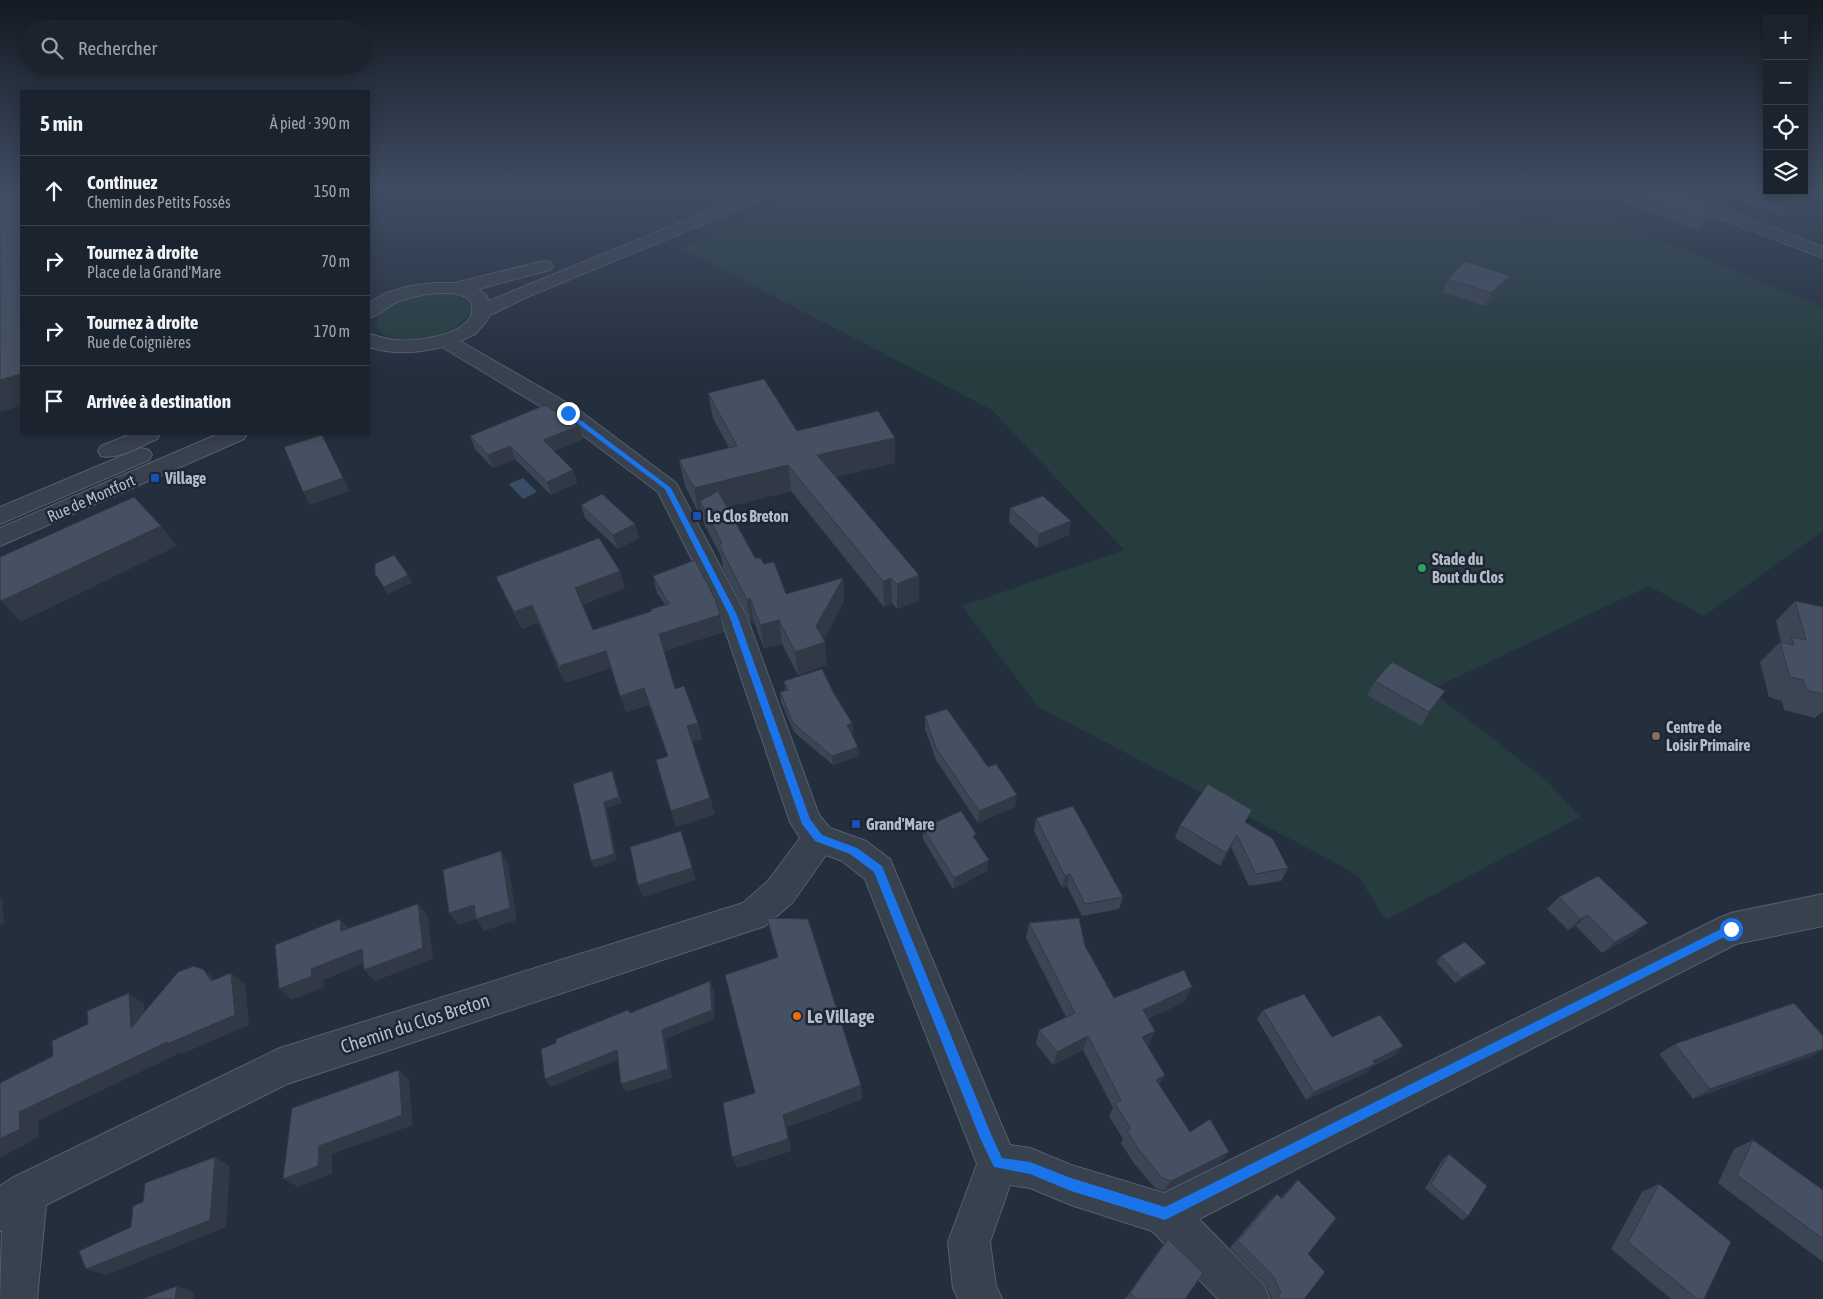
<!DOCTYPE html>
<html lang="fr">
<head>
<meta charset="utf-8">
<style>
  :root { --surface:#1b232e; --page:#282f3a; --text:#f1f3f6; --muted:#a0a4aa; --line:#39404a }
  body { margin:0; font-family:"Asap Condensed",sans-serif; background:var(--page); color:var(--text) }
  .controls { position:absolute; right:15px; top:15px; display:grid; overflow:hidden; border-radius:0px; box-shadow:0 2px 12px #0003 }
  .controls button { width:45px; height:45px; display:grid; place-items:center; padding:0; border:0; border-bottom:1px solid var(--line); background:var(--surface); color:var(--text); font:25px sans-serif }
  .stop { position:absolute; width:15px; height:15px; margin:-11px; border:4px solid #1a73e8; border-radius:50%; background:#fff }
  .stop.end { background:#1a73e8; border-color:#fff; box-shadow:0 1px 5px #0008 }
  .list { margin:0; padding:0; list-style:none }
  h2 { display:flex; justify-content:space-between; align-items:center; height:65px; margin:0; padding:0 20px; font-size:21px }
  h2 small { font-size:16px; font-weight:400; color:var(--muted) }
  .list li { display:grid; grid-template-columns:32px 1fr auto; gap:15px; align-items:center; box-sizing:border-box; height:70px; padding:0 20px; border-top:1px solid var(--line) }
  .list b { display:block; font-size:19px; white-space:nowrap }
  .list p { margin:0; font-size:16px; white-space:nowrap; color:var(--muted) }
  .list em { font-size:16px; font-style:normal; color:var(--muted) }
  .icon { flex:none; width:28px; height:28px; fill:none; stroke:currentColor; stroke-width:2; stroke-linecap:round; stroke-linejoin:round }
  .map { position:relative; flex:none; width:1823px; height:1299px; overflow:hidden }
  .search { position:absolute; background:var(--surface); box-shadow:0 2px 12px #0003; left:20px; top:20px; width:350px; height:55px; display:flex; align-items:center; gap:12px; box-sizing:border-box; padding:0 18px; border-radius:28px; color:var(--muted); font-size:19px }
  .panel { position:absolute; background:var(--surface); box-shadow:0 2px 12px #0003; left:20px; top:90px; width:350px; height:345px; border-radius:0px }
  .map>svg:first-child { display:block }
  .green { fill:#263c3f }
  .water { fill:#394c67 }
  .lines { fill:none; stroke-linecap:round; stroke-linejoin:round }
  .minor-casing { stroke:#565f6c; stroke-width:2 }
  .minor { fill:#38414e; fill-rule:evenodd }
  .wall { fill:#3b4654 }
  .shaded-wall { fill:#303945 }
  .building { fill:#455162; stroke:#303945 }
  .route { fill:#1a73e8 }
  .transit-dot { fill:#1a4fb4; stroke:#1d2633; stroke-width:2 }
  .leisure-dot { fill:#2e9e5b; stroke:#1d2633; stroke-width:2 }
  .education-dot { fill:#8d6e63; stroke:#1d2633; stroke-width:2 }
  .food-dot { fill:#e8710a; stroke:#1d2633; stroke-width:2 }
  .labels { text-anchor:middle; stroke-width:5; stroke-linejoin:round; paint-order:stroke }
  .poi-label { font-size:16px; font-weight:bold; fill:#b4bcc9; stroke:#1d2633; text-anchor:start }
  .street-label { font-size:16px; fill:#b4bcc9; stroke:#1d2633 }
  .near-poi-label { font-size:19px; font-weight:bold; fill:#b4bcc9; stroke:#1d2633; text-anchor:start }
  .near-street-label { font-size:19px; fill:#b4bcc9; stroke:#1d2633 }
</style>
</head>
<body>
<div class="map">
<svg width="1823" height="1299" viewBox="0 0 1823 1299">
  <rect width="100%" height="100%" fill="#242f3e"/>
  <!-- green -->
  <g class="green">
    <path d="M814,190H1511L1471,201L1532,227L1586,209L1823,307V531L1704,616L1649,586L1430,690L1547,781L1580,817L1386,920L1358,876L1323,856L1038,707L1029,695L962,606L1124,550L992,410L683,249Z"/>
    <path d="M439,293C528,303 400,370 376,325C382,300 417,295 439,293Z"/>
  </g>
  <!-- water -->
  <path class="water" d="M523,478L537,492L523,499L509,484Z"/>
  <g class="lines">
    <defs>
      <g id="minor">
        <path d="M759,190H780L778,193L527,297L490,315L485,323L475,334L460,341L576,408L676,483L746,615L819,815L830,828L866,841L890,859L1010,1145L1030,1148L1071,1165L1164,1193L1719,918L1731,913L1823,894V926L1736,944L1199,1219L1263,1284L1270,1299H1218L1152,1231L1071,1205L1030,1188L1010,1185L990,1242L996,1286L1002,1299H958L953,1288L948,1242L977,1164L865,879L842,861L826,855L792,903L765,926L287,1084L46,1205L37,1299H0L2,1230L0,1231V1186L12,1178L280,1048L743,903L768,881L800,838L790,822L720,615L658,492L560,418L442,347C418,353 392,355 369,347V334C378,336 386,339 395,340C415,342 458,336 470,318C473,312 473,304 469,300C455,286 411,296 395,303C386,307 379,316 369,318V303L386,293L410,286L434,283H455L544,261L550,262L553,266L550,270L478,289L485,294L489,301Z"/>
        <path d="M1652,190H1674L1823,247V258L1654,193Z"/>
        <path d="M131,434H160L157,439C140,446 119,460 101,456L98,451L101,446Z"/>
        <path d="M218,434H247L244,439L0,546V528Z"/>
        <path d="M141,448L149,450L152,455L149,460L0,524V507Z"/>
      </g>
    </defs>
    <!-- minor casing -->
    <use href="#minor" class="minor-casing"/>
    <!-- minor -->
    <use href="#minor" class="minor"/>
  </g>
  <!-- wall -->
  <g class="wall">
    <path d="M1353,190H1387L1385,196L1353,192Z"/>
    <path d="M1605,190H1673L1705,220L1699,231L1603,193Z"/>
    <path d="M1678,190H1823V198L1783,216L1716,191L1710,202Z"/>
    <path d="M1510,276L1504,289L1485,306L1442,292L1448,279Z"/>
    <path d="M708,393L797,431L895,438V463L835,477L919,600L897,609L892,603L884,607L791,491L727,507L755,558L764,564L786,594L843,578L844,601L824,639L827,665L798,675L782,644L764,648L754,622L751,623L723,568L721,556L704,524L702,513L699,514L685,486L679,460L729,448L713,418Z"/>
    <path d="M470,436L583,439L553,451L573,470L577,483L551,495L515,459L493,468L475,449Z"/>
    <path d="M581,505L635,524L639,538L618,549L585,518Z"/>
    <path d="M1010,508L1071,521L1069,535L1037,548L1009,522Z"/>
    <path d="M375,574L412,582L388,594Z"/>
    <path d="M653,576L720,615L724,632L664,651L675,689L698,723L702,739L692,742L715,814L676,827L668,756L649,705L626,712L611,668L565,683L538,622L522,629L504,594L496,577L625,588L582,605L593,630L652,611L665,605L657,593Z"/>
    <path d="M1795,601L1823,607V711L1815,718L1784,710L1782,701L1769,697L1760,662L1780,642H1781L1776,621Z"/>
    <path d="M784,681L833,692L852,723L853,733H851L858,747L859,756L833,765L794,732L781,702L780,692L785,691Z"/>
    <path d="M1375,681L1436,704L1421,726L1367,695Z"/>
    <path d="M925,716L1015,807L978,823L936,760L925,729Z"/>
    <path d="M1036,818L1123,897L1119,909L1082,916L1067,886L1062,888L1034,831Z"/>
    <path d="M1246,823L1288,868L1281,881L1249,886L1231,847L1220,866L1175,838L1180,825Z"/>
    <path d="M923,828L976,840L987,871L953,889L923,839Z"/>
    <path d="M1559,897L1634,935L1602,953L1576,926L1568,930L1547,909Z"/>
    <path d="M767,918L863,1099L787,1127L791,1151L737,1168L755,1093L778,957Z"/>
    <path d="M1029,923L1085,946L1114,998L1184,1002L1148,1019L1155,1031L1149,1045H1147L1159,1085L1190,1132L1220,1163L1164,1191L1155,1188L1133,1162L1121,1143L1123,1139L1109,1116L1113,1108L1083,1050L1053,1065L1036,1044L1039,1030L1066,1017L1026,938Z"/>
    <path d="M1441,956L1480,969L1455,983L1436,962Z"/>
    <path d="M1263,1010L1332,1037L1403,1046L1394,1056L1374,1065L1366,1073L1306,1100L1257,1019Z"/>
    <path d="M1823,1036V1050L1812,1056L1693,1099L1659,1054L1675,1044Z"/>
    <path d="M1753,1140L1823,1190V1262L1718,1183L1734,1149Z"/>
    <path d="M1449,1154L1468,1216L1462,1220L1425,1188L1443,1159Z"/>
    <path d="M1298,1180L1308,1254L1304,1299H1271L1272,1298L1264,1283L1230,1248L1268,1202L1277,1194L1281,1198L1289,1189Z"/>
    <path d="M1659,1184L1704,1299H1671L1611,1249L1642,1192Z"/>
    <path d="M1168,1239L1185,1299H1125L1162,1246Z"/>
  </g>
  <!-- shaded-wall -->
  <g class="shaded-wall">
    <path d="M1823,191V198L1783,216L1790,205Z"/>
    <path d="M1510,276L1504,289L1485,306L1491,293Z"/>
    <path d="M21,374V406L0,412V380Z"/>
    <path d="M579,426L583,439L547,453L543,440Z"/>
    <path d="M322,435L350,491L310,505L303,492Z"/>
    <path d="M895,438V463L819,481L817,455Z"/>
    <path d="M510,446L515,459L493,468L488,455Z"/>
    <path d="M788,465L791,491L706,512L700,501L702,513L699,514L694,488Z"/>
    <path d="M573,470L577,483L551,495L547,482Z"/>
    <path d="M1071,521L1069,535L1037,548L1039,534Z"/>
    <path d="M635,524L639,538L618,549L613,535Z"/>
    <path d="M161,526L177,546L21,622L1,601Z"/>
    <path d="M620,571L625,588L581,605L575,588Z"/>
    <path d="M408,575L412,582L388,594L384,587Z"/>
    <path d="M919,575V600L897,609V584Z"/>
    <path d="M843,578L844,601L822,643L825,642L827,665L798,675L795,652L816,626Z"/>
    <path d="M891,578L892,603L884,607L883,581Z"/>
    <path d="M750,598L754,622L751,623L747,600Z"/>
    <path d="M532,605L538,622L522,629L514,612Z"/>
    <path d="M720,615L724,632L664,651L659,634Z"/>
    <path d="M779,620L782,644L764,648L760,625Z"/>
    <path d="M606,651L612,668L565,683L559,666Z"/>
    <path d="M644,688L649,705L626,712L620,696Z"/>
    <path d="M1445,691L1436,704L1421,726L1429,712Z"/>
    <path d="M698,723L702,739L692,742L687,726Z"/>
    <path d="M852,723L853,733L847,734V725Z"/>
    <path d="M858,747L859,756L833,765L832,756Z"/>
    <path d="M612,771L622,803L607,808L617,860L594,868L591,861Z"/>
    <path d="M1017,795L1015,807L978,823L979,811Z"/>
    <path d="M710,798L715,814L676,827L671,811Z"/>
    <path d="M681,831L696,880L643,897L638,885Z"/>
    <path d="M1237,835L1231,847L1220,866L1226,853Z"/>
    <path d="M501,851L508,863L517,920L484,931L476,919Z"/>
    <path d="M989,860L987,871L953,889L954,878Z"/>
    <path d="M1070,874L1067,886L1062,888L1065,876Z"/>
    <path d="M0,898L2,899L4,923L0,925Z"/>
    <path d="M418,904L428,916L433,959L375,981L364,970Z"/>
    <path d="M474,905L482,917L458,925L449,913Z"/>
    <path d="M1588,915L1576,926L1568,930L1580,919Z"/>
    <path d="M340,919L351,931H341Z"/>
    <path d="M1648,923L1634,935L1602,953L1615,942Z"/>
    <path d="M362,949L373,960L323,980L324,987L292,1000L279,989L311,969Z"/>
    <path d="M1486,963L1480,969L1455,983L1461,978Z"/>
    <path d="M204,970L217,981H211Z"/>
    <path d="M231,973L245,984L249,1025L182,1054L180,1053L38,1121L39,1137L0,1158V1139L19,1112Z"/>
    <path d="M710,981L714,990L715,1019L666,1039L672,1078L626,1092L621,1084L662,1030Z"/>
    <path d="M1192,987L1184,1002L1137,1024L1143,1010Z"/>
    <path d="M129,993L144,1004L147,1039L131,1028Z"/>
    <path d="M1155,1031L1149,1045L1136,1050L1142,1037Z"/>
    <path d="M1088,1036L1083,1050L1053,1065L1057,1052Z"/>
    <path d="M1403,1046L1394,1056L1374,1065L1366,1073L1306,1100L1314,1092L1373,1061Z"/>
    <path d="M1823,1049V1050L1812,1056L1693,1099L1710,1089Z"/>
    <path d="M617,1050L622,1058L551,1087L545,1079Z"/>
    <path d="M399,1070L409,1080L413,1125L332,1154V1174L298,1187L283,1179Z"/>
    <path d="M1165,1075L1158,1088L1156,1080Z"/>
    <path d="M861,1085L863,1099L787,1127L791,1151L737,1168L732,1157L783,1115Z"/>
    <path d="M1229,1152L1220,1163L1164,1191L1171,1181Z"/>
    <path d="M215,1157L230,1166L226,1227L106,1275L86,1269Z"/>
    <path d="M177,1286L194,1292L193,1299H175Z"/>
  </g>
  <!-- building -->
  <g class="building">
    <path d="M0,190H21V374L0,380Z"/>
    <path d="M1628,190H1673L1711,204L1705,220Z"/>
    <path d="M1747,190H1767V191H1804V190H1823V191L1790,205Z"/>
    <path d="M1465,261L1510,276L1491,293L1448,279Z"/>
    <path d="M764,379L797,431L878,411L895,438L817,455L919,575L897,584L891,578L883,581L788,465L694,488L679,460L737,446L708,393Z"/>
    <path d="M545,405L579,426L543,440L573,470L547,482L510,446L488,455L470,436Z"/>
    <path d="M322,435L343,478L303,492L284,447Z"/>
    <path d="M718,491L755,558H760L764,564L774,562L786,594L843,578L816,626L825,642L795,652L779,620L760,625L750,598L747,600L719,545L722,543L700,501Z"/>
    <path d="M602,494L635,524L613,535L581,505Z"/>
    <path d="M1043,496L1071,521L1039,534L1010,508Z"/>
    <path d="M134,497L161,526L1,601L0,599V557Z"/>
    <path d="M599,538L620,571L575,588L593,630L652,611L651,609L669,604L653,576L695,560L715,599L720,615L659,634L675,689L684,686L698,723L687,726L710,798L671,811L656,760L668,756L644,688L620,696L606,651L559,666L532,605L514,612L496,577Z"/>
    <path d="M394,555L408,575L384,587L375,574V564Z"/>
    <path d="M1795,601L1823,607V694L1806,690L1803,680L1790,677L1780,642L1794,645L1791,637L1806,640Z"/>
    <path d="M1392,662L1445,691L1429,712L1375,681Z"/>
    <path d="M822,669L833,692L852,723L847,725L858,747L832,756L793,723L780,692L788,690L784,681Z"/>
    <path d="M947,709L988,767L996,764L1017,795L979,811L936,748L925,716Z"/>
    <path d="M612,771L619,797L604,802L614,854L591,861L573,784Z"/>
    <path d="M1208,784L1252,810L1245,822L1273,839L1288,868L1256,874L1237,835L1226,853L1180,825Z"/>
    <path d="M1073,806L1123,897L1085,904L1070,874L1065,876L1036,818Z"/>
    <path d="M961,811L976,834L973,836L989,860L954,878L923,828Z"/>
    <path d="M681,831L692,868L638,885L630,847Z"/>
    <path d="M501,851L510,908L476,919L474,905L449,913L443,870Z"/>
    <path d="M1598,876L1648,923L1615,942L1588,915L1580,919L1559,897Z"/>
    <path d="M418,904L423,948L364,970L362,949L311,969L312,976L279,989L275,945L340,919L341,931Z"/>
    <path d="M767,918L808,919L861,1085L783,1115L788,1139L732,1157L723,1103L755,1093L725,975L778,957Z"/>
    <path d="M1079,918L1085,946L1114,998L1184,970L1192,987L1143,1010L1155,1031L1142,1037L1165,1075L1156,1080L1190,1132L1210,1119L1229,1152L1171,1181L1162,1178L1140,1151L1127,1131L1131,1129L1115,1104L1121,1100L1088,1036L1057,1052L1039,1030L1075,1013L1029,923Z"/>
    <path d="M1465,942L1486,963L1461,978L1441,956Z"/>
    <path d="M194,966L204,970L211,981L231,973L235,1015L167,1044V1042L19,1112L20,1129L0,1139V1083L53,1056L52,1041L88,1024L87,1011L129,993L131,1028L178,972Z"/>
    <path d="M710,981L712,1010L662,1030L668,1069L621,1084L617,1050L545,1079L541,1049L556,1043V1039L628,1010L630,1013Z"/>
    <path d="M1304,994L1332,1037L1380,1015L1403,1046L1373,1061L1375,1064L1314,1092L1263,1010Z"/>
    <path d="M1794,1003L1823,1036V1049L1710,1089L1675,1044Z"/>
    <path d="M399,1070L402,1115L319,1146L318,1166L283,1179L292,1108Z"/>
    <path d="M1753,1140L1823,1190V1239L1737,1175Z"/>
    <path d="M1449,1154L1487,1186L1468,1216L1431,1184Z"/>
    <path d="M215,1157L210,1220L86,1269L79,1251L131,1227L133,1206L143,1202L145,1183Z"/>
    <path d="M1298,1180L1336,1218L1308,1254L1325,1272L1304,1299H1282L1278,1295L1281,1292L1273,1276L1238,1241L1277,1194L1282,1199Z"/>
    <path d="M1659,1184L1731,1242L1704,1299H1697L1628,1242Z"/>
    <path d="M1168,1239L1203,1273L1185,1299H1136L1130,1293Z"/>
    <path d="M177,1286L175,1299H142Z"/>
  </g>
  <!-- sky -->
  <linearGradient id="sky" x2="0" y2="1"><stop stop-color="#141a22"/><stop offset="0.51" stop-color="#3f4d63"/><stop offset="1" stop-color="#3f4d63" stop-opacity="0"/></linearGradient>
  <rect width="1823" height="372" fill="url(#sky)"/>
  <!-- route -->
  <path class="route" d="M565,412H570L671,488L737,615L810,819L822,835L857,848L882,866L991,1134L1002,1158L1030,1162L1071,1178L1165,1207L1731,924L1736,929L1734,932L1165,1220L1071,1191L1030,1174L994,1167L980,1138L874,872L850,854L815,841L802,824L729,615L665,489L565,414Z"/>
  <!-- markers -->
  <g class="transit-dot">
    <rect x="150" y="473" width="10" height="10" rx="2.5"/>
    <rect x="692" y="511" width="10" height="10" rx="2.5"/>
    <rect x="851" y="819" width="10" height="10" rx="2.5"/>
  </g>
  <circle class="leisure-dot" cx="1422" cy="568" r="5"/>
  <circle class="education-dot" cx="1656" cy="736" r="5"/>
  <circle class="food-dot" cx="797" cy="1016" r="5"/>
  <g class="labels">
    <!-- poi labels -->
    <g class="poi-label">
      <text x="165" y="484">Village</text>
      <text x="707" y="522">Le Clos Breton</text>
      <text x="1432" y="565">Stade du<tspan x="1432" dy="18">Bout du Clos</tspan></text>
      <text x="1666" y="733">Centre de<tspan x="1666" dy="18">Loisir Primaire</tspan></text>
      <text x="866" y="830">Grand'Mare</text>
    </g>
    <!-- street labels -->
    <g class="street-label">
      <text transform="translate(91 498) rotate(-24)" y="6">Rue de Montfort</text>
    </g>
    <!-- near-poi labels -->
    <g class="near-poi-label">
      <text x="807" y="1023">Le Village</text>
    </g>
    <!-- near-street labels -->
    <g class="near-street-label">
      <text transform="translate(415 1023) rotate(-18)" y="7">Chemin du Clos Breton</text>
    </g>
  </g>
</svg>
<div class="controls">
<button>+</button>
<button>−</button>
<button><svg class="icon" aria-label="locate" viewBox="0 0 24 24"><circle cx="12" cy="12" r="6"/><path d="M12 2v4M12 18v4M2 12h4M18 12h4"/></svg></button>
<button><svg class="icon" aria-label="layers" viewBox="0 0 24 24"><path d="M12 4l9 5-9 5-9-5zM3 14l9 5 9-5"/></svg></button>
</div>
<div class="stop" style="left:1731px;top:929px"></div>
<div class="stop end" style="left:568px;top:413px"></div>
<div class="search"><svg class="icon" aria-label="search" viewBox="0 0 24 24"><circle cx="10" cy="10" r="6"/><path d="M15 15l6 6"/></svg>Rechercher</div>
<section class="panel">
<h2>5 min<small>À pied · 390 m</small></h2>
<ul class="list">
<li><svg class="icon" aria-label="ahead" viewBox="0 0 24 24"><path d="M12 20V5M6 11l6-6 6 6"/></svg><div><b>Continuez</b><p>Chemin des Petits Fossés</p></div><em>150 m</em></li>
<li><svg class="icon" aria-label="right" viewBox="0 0 24 24"><path d="M7 20v-9h11M14 6l5 5-5 5"/></svg><div><b>Tournez à droite</b><p>Place de la Grand'Mare</p></div><em>70 m</em></li>
<li><svg class="icon" aria-label="right" viewBox="0 0 24 24"><path d="M7 20v-9h11M14 6l5 5-5 5"/></svg><div><b>Tournez à droite</b><p>Rue de Coignières</p></div><em>170 m</em></li>
<li><svg class="icon" aria-label="arrive" viewBox="0 0 24 24"><path d="M6 21V4h12l-3 4 3 4H6"/></svg><div><b>Arrivée à destination</b></div></li>
</ul>
</section>
</div>
</body>
</html>
